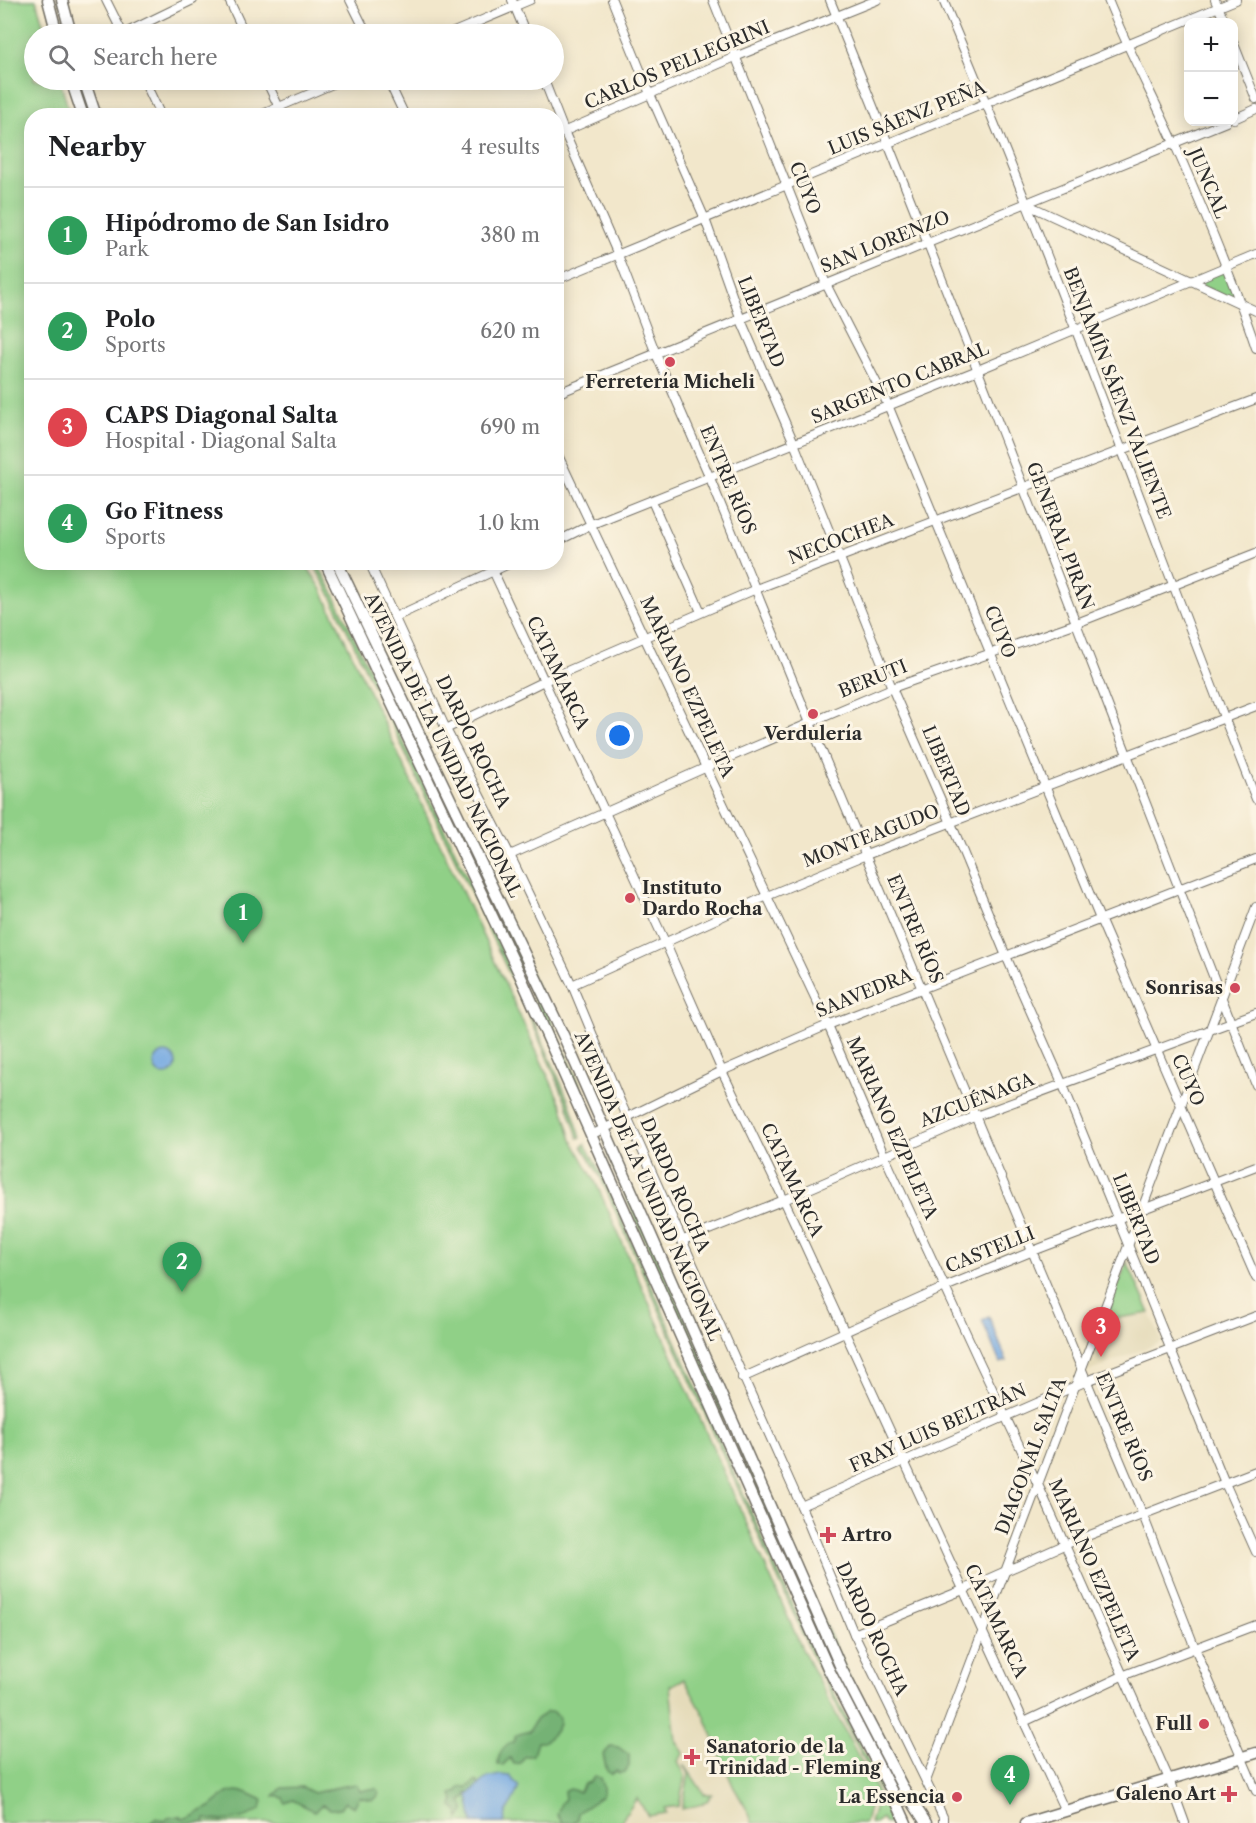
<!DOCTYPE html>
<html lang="en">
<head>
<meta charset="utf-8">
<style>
  :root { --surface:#fff; --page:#f6f6f6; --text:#202124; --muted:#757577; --line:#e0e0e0; --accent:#1a73e8 }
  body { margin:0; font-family:"Libre Caslon Text",serif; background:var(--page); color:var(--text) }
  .controls { position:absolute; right:18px; top:18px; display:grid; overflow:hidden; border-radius:12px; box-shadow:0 3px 15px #0003 }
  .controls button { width:54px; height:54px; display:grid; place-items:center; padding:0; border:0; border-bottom:2px solid var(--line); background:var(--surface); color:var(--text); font:30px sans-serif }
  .you { position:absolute; left:620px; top:736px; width:21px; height:21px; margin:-15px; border:4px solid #fff; border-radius:50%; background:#1a73e8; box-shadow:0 0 0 9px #1a73e833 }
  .badge { display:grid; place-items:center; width:39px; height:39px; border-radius:50%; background:var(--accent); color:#fff; font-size:20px; font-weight:700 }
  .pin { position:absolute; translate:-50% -50px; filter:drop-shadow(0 2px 3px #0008) }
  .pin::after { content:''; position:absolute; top:32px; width:21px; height:18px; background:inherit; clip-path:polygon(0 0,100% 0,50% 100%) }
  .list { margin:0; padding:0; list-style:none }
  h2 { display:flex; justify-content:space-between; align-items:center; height:78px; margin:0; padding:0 24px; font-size:26px }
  h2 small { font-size:20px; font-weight:400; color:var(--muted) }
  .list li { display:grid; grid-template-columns:39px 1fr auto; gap:18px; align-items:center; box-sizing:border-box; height:96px; padding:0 24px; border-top:2px solid var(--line) }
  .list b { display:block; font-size:22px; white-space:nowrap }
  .list p { margin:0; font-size:20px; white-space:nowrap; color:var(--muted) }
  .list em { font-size:20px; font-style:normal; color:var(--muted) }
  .icon { flex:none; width:33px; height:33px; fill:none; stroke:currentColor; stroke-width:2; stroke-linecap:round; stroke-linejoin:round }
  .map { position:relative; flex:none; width:1256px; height:1823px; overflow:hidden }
  .search { position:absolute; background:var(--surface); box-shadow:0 3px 15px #0003; left:24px; top:24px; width:540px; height:66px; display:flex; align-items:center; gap:15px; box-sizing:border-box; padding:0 21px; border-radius:33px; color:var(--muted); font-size:22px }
  .panel { position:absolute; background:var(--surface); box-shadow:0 3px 15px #0003; left:24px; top:108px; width:540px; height:462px; border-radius:24px }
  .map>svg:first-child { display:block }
  .built { fill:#e5dbba }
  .green { fill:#90d087; stroke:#5e7e59; stroke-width:1.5 }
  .forest { fill:#74b274; stroke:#506e50; stroke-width:1.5 }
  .water { fill:#74a9e1; stroke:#506a86; stroke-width:1.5 }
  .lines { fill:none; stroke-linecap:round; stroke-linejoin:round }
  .minor-casing { stroke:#716d63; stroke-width:10 }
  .major-casing { stroke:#716d63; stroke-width:13 }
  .minor { stroke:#fff; stroke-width:8 }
  .major { stroke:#fff; stroke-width:10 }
  .poi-dot { fill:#d1495b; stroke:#fcf5e5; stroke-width:2 }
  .labels { text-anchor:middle; stroke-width:6; stroke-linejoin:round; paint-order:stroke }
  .street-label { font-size:18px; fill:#2b2b2b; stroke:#fcf5e5 }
  .poi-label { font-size:18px; font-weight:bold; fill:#2b2b2b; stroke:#fcf5e5; text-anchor:end }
</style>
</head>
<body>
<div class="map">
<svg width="1256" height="1823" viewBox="0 0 1256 1823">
  <rect width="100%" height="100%" fill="#fcf5e5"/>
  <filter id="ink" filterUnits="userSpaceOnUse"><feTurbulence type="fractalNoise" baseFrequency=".0167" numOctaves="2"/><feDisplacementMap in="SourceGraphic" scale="12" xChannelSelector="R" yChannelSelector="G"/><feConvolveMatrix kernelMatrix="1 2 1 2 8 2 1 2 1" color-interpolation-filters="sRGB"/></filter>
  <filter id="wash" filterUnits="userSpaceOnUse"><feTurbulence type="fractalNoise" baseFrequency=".008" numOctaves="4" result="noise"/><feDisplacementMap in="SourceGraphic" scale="24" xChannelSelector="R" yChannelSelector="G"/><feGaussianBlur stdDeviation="1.35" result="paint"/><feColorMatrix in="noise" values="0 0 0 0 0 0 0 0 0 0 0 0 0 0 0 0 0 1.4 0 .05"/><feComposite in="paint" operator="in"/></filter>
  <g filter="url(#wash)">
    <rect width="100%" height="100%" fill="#f2e7cb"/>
    <!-- built -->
    <g class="built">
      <path d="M1150,1313L1162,1342L1090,1371L1087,1368L1105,1320Z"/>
      <path d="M684,1678L705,1717L733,1786L749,1813L752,1823H620L659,1766L670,1686Z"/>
    </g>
    <!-- green -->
    <g class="green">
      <path d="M0,0H36L46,34H34V80H60L70,115L32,116V562L305,563L321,588L562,1106L572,1140L596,1183L803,1651L878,1794L872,1797L865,1823H752L749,1813L733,1786L705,1717L684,1679L670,1686L676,1741L684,1753L678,1761L685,1775L679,1806L665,1808L666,1813L648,1816L637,1798L620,1823H0Z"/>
      <path d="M1225,267L1241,304L1192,282Z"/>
      <path d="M313,563H317L333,592L513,974L570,1104L581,1137L578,1138L577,1134L567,1104L532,1022L330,594Z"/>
      <path d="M329,563H335L530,972L593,1116L592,1117L579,1095Z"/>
      <path d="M585,1144L603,1176L815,1656L883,1790L880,1791L813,1658L600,1176L582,1146Z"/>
      <path d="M607,1154L619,1173L898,1784L893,1786L837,1677Z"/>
      <path d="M1127,1262L1150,1313L1105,1320Z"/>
      <path d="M684,1764L704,1794H712L707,1801L703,1802V1804L682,1809L689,1774Z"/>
      <path d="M886,1796L895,1823H885L882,1818L875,1823H870L876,1802Z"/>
    </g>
    <!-- forest -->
    <g class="forest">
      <path d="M547,1712H554L559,1718C560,1730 552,1735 543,1742H537L533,1755L524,1757L521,1763L514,1764L510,1758L503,1765H498C498,1754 502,1746 513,1742L516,1735L529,1731L536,1719Z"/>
      <path d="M611,1746L618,1747L629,1755V1766L625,1772L619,1773L616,1771L611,1774L607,1771L603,1755Z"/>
      <path d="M594,1777L600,1778C602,1784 605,1790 602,1796L578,1813V1819L572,1823H563L557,1815L561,1803L565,1799L564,1792L570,1789L579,1792L584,1784L590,1782Z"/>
      <path d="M475,1781L478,1782L479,1787L472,1793H467L465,1799L461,1801L465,1811L460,1819L458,1811L452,1807L454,1800L452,1794L457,1792L461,1787H468Z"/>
      <path d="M356,1784L360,1791L376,1788L379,1791L378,1796L372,1800L359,1797L354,1807L345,1802L340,1809H330L322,1805L314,1811L293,1800L285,1803L283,1798L274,1796L282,1788L302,1787L314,1793C328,1789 342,1786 356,1784Z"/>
      <path d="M236,1791L246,1792L263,1800L261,1809C246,1820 223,1823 206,1819L203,1823H150L156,1818L164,1821L168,1818L179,1816L184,1819L210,1807L227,1793Z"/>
    </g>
    <!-- water -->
    <g class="water">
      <circle cx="165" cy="1064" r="11"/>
      <path d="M989,1317L1007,1361L1000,1363L982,1320Z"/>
      <path d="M500,1775L510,1776L519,1787L506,1814L504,1823H473L468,1795L487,1778Z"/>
    </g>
  </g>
  <g filter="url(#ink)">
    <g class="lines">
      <defs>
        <g id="minor">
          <path d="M106,0L123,34"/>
          <path d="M229,0L245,34"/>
          <path d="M350,0L367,34"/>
          <path d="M512,0L526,34"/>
          <path d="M612,0L650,94L705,219L741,320L794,443L892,688L951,823L1006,956L1063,1085L1225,1483L1256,1552"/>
          <path d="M713,0L826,284L888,405L1100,919L1256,1278"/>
          <path d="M830,0C977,360 1113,723 1256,1085"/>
          <path d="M943,0C1055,263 1151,533 1256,799"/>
          <path d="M1108,0C1128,50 1153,96 1175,145C1204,211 1233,279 1256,348"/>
          <path d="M1215,0L1225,22"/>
          <path d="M123,34L193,0"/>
          <path d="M449,34L530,0"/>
          <path d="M1234,44L1256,99"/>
          <path d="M144,80L161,116"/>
          <path d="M266,80L283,116"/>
          <path d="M388,80L405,116"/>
          <path d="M544,80L564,131L618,255L656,354L710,478L810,723L1143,1515L1195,1648L1256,1791"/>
          <path d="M258,116L342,80"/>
          <path d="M1234,119L1256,109"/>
          <path d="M556,135L735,57L877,0"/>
          <path d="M1026,204L1256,311"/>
          <path d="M556,280L1236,0"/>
          <path d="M556,394L1226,122"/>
          <path d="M556,451L828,1025L884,1155L979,1361L1041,1491L1169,1779L1185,1823"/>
          <path d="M652,501L701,612"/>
          <path d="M556,542L592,524L978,370L1256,254"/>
          <path d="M369,562L446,729L510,855L572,985L621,1103L801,1506L854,1634L934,1798L943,1817V1823"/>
          <path d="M489,562L666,944L722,1071L784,1200L1065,1811"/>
          <path d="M395,617L513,562"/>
          <path d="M446,729L544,681L756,589L1256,399"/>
          <path d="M510,855L707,767L892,688L1077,623L1256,553"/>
          <path d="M572,985L767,896L866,855L1256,706"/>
          <path d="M591,1135L722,1071L828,1025L1256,859"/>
          <path d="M681,1241L784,1200L976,1116L1256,1013"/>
          <path d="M742,1378L945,1287L1033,1251L1256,1166"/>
          <path d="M801,1506L1087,1381L1256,1316"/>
          <path d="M854,1634L963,1590L1064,1545L1256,1471"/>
          <path d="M1024,1722L1122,1676L1256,1625"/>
          <path d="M926,1781L1256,907"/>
        </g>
        <g id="major">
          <path d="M48,0L57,34"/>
          <path d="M62,0L71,34"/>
          <path d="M71,80L83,116"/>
          <path d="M84,80L96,116"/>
          <path d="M325,562L520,975L828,1668L892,1792L906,1823"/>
          <path d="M337,562L564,1037L842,1670L902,1786L926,1823"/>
          <path d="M1026,1823L1256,1753"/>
        </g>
      </defs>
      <!-- minor casing -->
      <use href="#minor" class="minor-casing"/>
      <!-- major casing -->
      <use href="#major" class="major-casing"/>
      <!-- minor -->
      <use href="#minor" class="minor"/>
      <!-- major -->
      <use href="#major" class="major"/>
    </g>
  </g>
  <!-- markers -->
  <g class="poi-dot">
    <circle cx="670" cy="362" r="6"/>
    <circle cx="813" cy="714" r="6"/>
    <circle cx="630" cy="898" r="6"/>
    <circle cx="1235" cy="988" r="6"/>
    <path d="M825 1526h6v6h6v6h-6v6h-6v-6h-6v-6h6z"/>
    <circle cx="1204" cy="1724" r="6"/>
    <path d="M689 1748h6v6h6v6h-6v6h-6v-6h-6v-6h6z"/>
    <path d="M1226 1785h6v6h6v6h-6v6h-6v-6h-6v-6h6z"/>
    <circle cx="957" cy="1797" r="6"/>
  </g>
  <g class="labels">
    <!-- street labels -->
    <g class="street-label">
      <text transform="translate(677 65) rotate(-23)" y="6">CARLOS PELLEGRINI</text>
      <text transform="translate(907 118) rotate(-22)" y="6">LUIS SÁENZ PEÑA</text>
      <text transform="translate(1208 183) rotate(67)" y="6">JUNCAL</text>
      <text transform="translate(805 188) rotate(68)" y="6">CUYO</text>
      <text transform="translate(885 242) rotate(-22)" y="6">SAN LORENZO</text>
      <text transform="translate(761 322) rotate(68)" y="6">LIBERTAD</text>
      <text transform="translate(900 383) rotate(-22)" y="6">SARGENTO CABRAL</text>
      <text transform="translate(1117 393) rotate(69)" y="6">BENJAMÍN SÁENZ VALIENTE</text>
      <text transform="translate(728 480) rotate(67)" y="6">ENTRE RÍOS</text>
      <text transform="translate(1060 536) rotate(69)" y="6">GENERAL PIRÁN</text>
      <text transform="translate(841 539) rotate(-21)" y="6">NECOCHEA</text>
      <text transform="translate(1000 632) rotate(68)" y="6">CUYO</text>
      <text transform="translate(558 673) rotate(65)" y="6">CATAMARCA</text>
      <text transform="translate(873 679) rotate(-22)" y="6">BERUTI</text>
      <text transform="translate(687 687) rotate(65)" y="6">MARIANO EZPELETA</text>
      <text transform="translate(473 742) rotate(64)" y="6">DARDO ROCHA</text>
      <text transform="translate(443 745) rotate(64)" y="6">AVENIDA DE LA UNIDAD NACIONAL</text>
      <text transform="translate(946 771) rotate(67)" y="6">LIBERTAD</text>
      <text transform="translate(871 836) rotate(-21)" y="6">MONTEAGUDO</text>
      <text transform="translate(915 929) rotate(67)" y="6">ENTRE RÍOS</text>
      <text transform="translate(864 993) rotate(-22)" y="6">SAAVEDRA</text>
      <text transform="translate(1188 1080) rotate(66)" y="6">CUYO</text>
      <text transform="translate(977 1100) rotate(-21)" y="6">AZCUÉNAGA</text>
      <text transform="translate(892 1128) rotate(66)" y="6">MARIANO EZPELETA</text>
      <text transform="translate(792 1180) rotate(65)" y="6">CATAMARCA</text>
      <text transform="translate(675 1185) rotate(66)" y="6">DARDO ROCHA</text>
      <text transform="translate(648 1186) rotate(66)" y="6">AVENIDA DE LA UNIDAD NACIONAL</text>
      <text transform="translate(1136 1219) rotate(68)" y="6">LIBERTAD</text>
      <text transform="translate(990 1250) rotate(-22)" y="6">CASTELLI</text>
      <text transform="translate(1124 1427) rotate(67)" y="6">ENTRE RÍOS</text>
      <text transform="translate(938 1428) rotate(-24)" y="6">FRAY LUIS BELTRÁN</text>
      <text transform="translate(1031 1456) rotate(-69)" y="6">DIAGONAL SALTA</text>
      <text transform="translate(1094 1570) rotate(66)" y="6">MARIANO EZPELETA</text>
      <text transform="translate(996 1621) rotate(65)" y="6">CATAMARCA</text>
      <text transform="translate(872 1629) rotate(65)" y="6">DARDO ROCHA</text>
    </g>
    <!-- poi labels -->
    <g class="poi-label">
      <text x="670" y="388" text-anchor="middle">Ferretería Micheli</text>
      <text x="813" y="740" text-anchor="middle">Verdulería</text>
      <text x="642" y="894" text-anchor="start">Instituto<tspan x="642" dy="21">Dardo Rocha</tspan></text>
      <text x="1223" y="994">Sonrisas</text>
      <text x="842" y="1541" text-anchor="start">Artro</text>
      <text x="1192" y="1730">Full</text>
      <text x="706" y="1753" text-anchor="start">Sanatorio de la<tspan x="706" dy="21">Trinidad - Fleming</tspan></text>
      <text x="1216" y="1800">Galeno Art</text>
      <text x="945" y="1803">La Essencia</text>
    </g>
  </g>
</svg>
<div class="controls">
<button>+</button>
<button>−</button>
</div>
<div class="you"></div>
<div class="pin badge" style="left:243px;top:943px;background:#2e9e5b">1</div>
<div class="pin badge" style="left:182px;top:1292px;background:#2e9e5b">2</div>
<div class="pin badge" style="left:1101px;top:1357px;background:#e0444e">3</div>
<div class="pin badge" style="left:1010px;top:1805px;background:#2e9e5b">4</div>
<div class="search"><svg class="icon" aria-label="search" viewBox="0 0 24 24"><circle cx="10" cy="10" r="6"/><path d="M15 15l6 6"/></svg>Search here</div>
<section class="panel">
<h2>Nearby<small>4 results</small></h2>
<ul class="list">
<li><span class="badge" style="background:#2e9e5b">1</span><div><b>Hipódromo de San Isidro</b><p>Park</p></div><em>380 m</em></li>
<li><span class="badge" style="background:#2e9e5b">2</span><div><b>Polo</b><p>Sports</p></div><em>620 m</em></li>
<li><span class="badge" style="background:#e0444e">3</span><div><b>CAPS Diagonal Salta</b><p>Hospital · Diagonal Salta</p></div><em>690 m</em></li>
<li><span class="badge" style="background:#2e9e5b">4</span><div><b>Go Fitness</b><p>Sports</p></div><em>1.0 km</em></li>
</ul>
</section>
</div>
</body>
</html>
